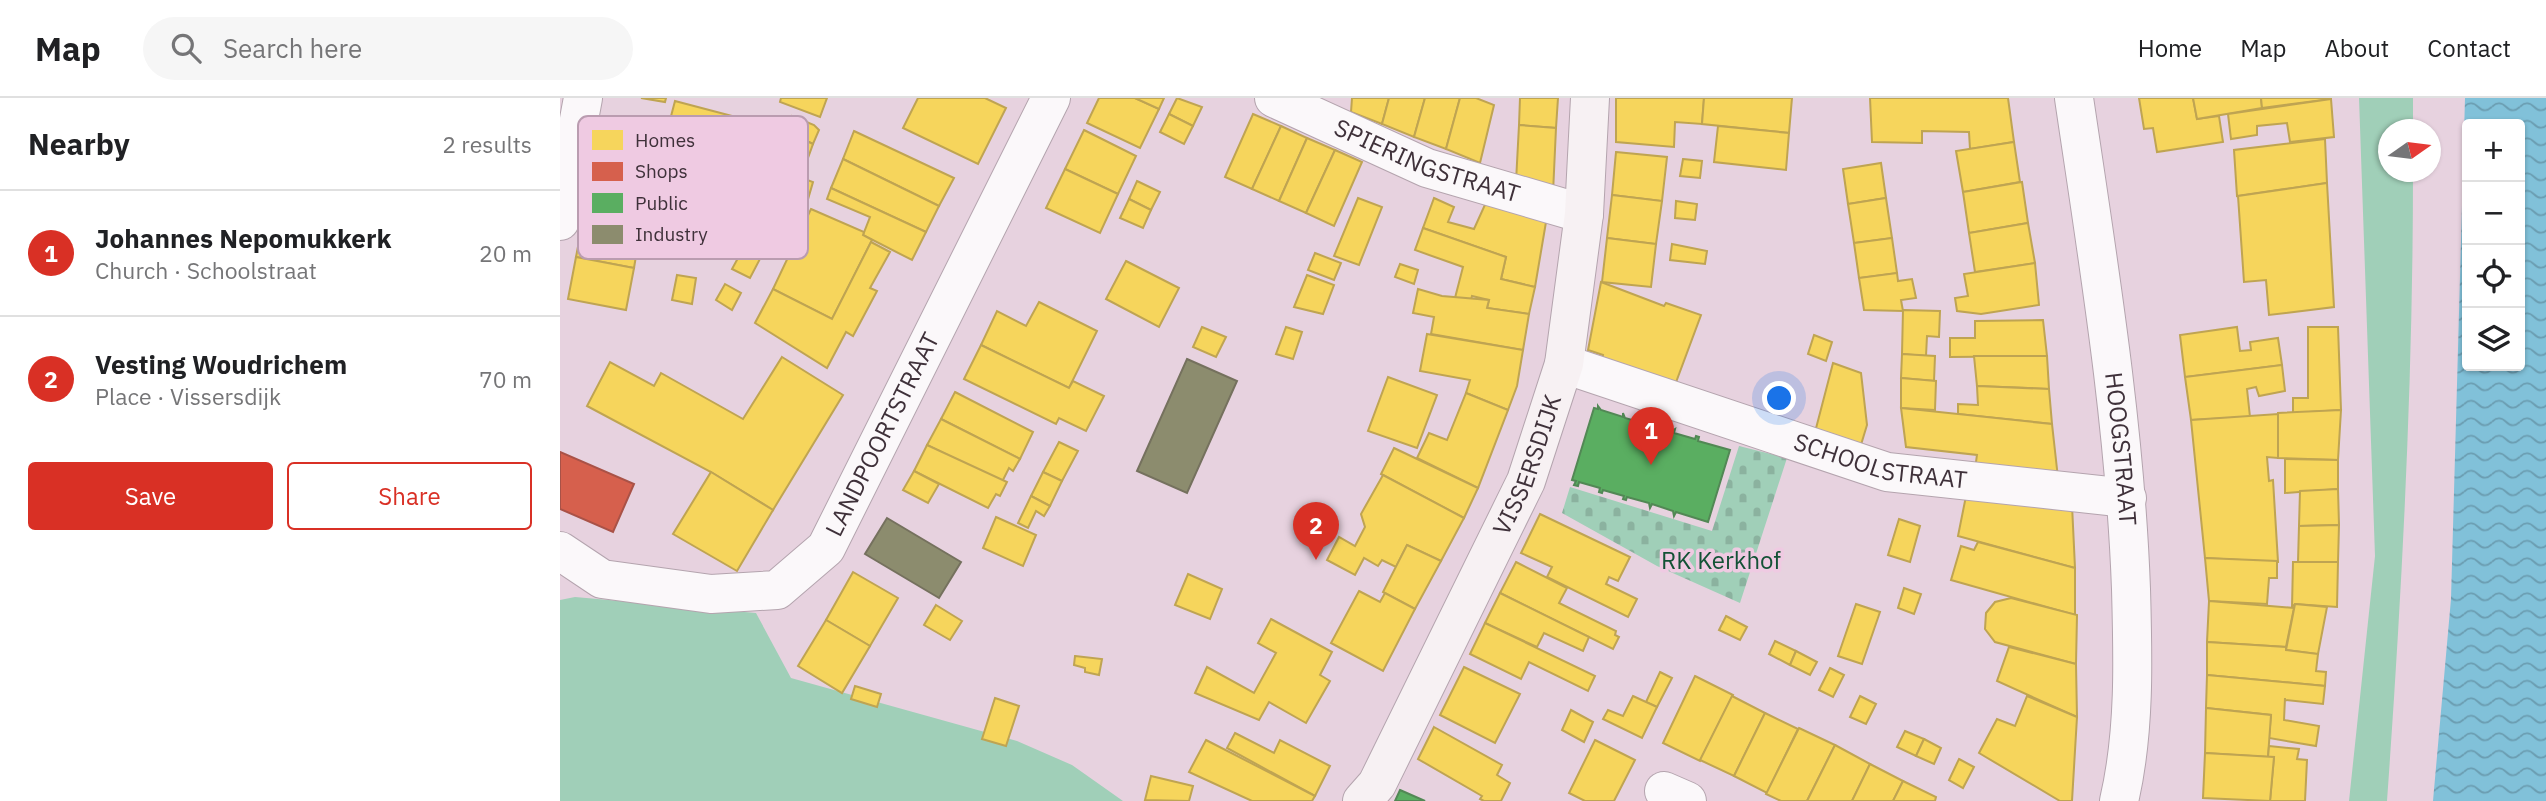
<!DOCTYPE html>
<html lang="en">
<head>
<meta charset="utf-8">
<style>
  :root { --surface:#fff; --page:#f6f6f6; --text:#202124; --muted:#757577; --line:#e0e0e0; --accent:#d93025 }
  body { margin:0; font-family:"IBM Plex Sans",sans-serif; background:var(--page); color:var(--text) }
  .controls { position:absolute; right:21px; top:21px; display:grid; overflow:hidden; border-radius:7px; box-shadow:0 2px 5px #0004 }
  .controls button { width:63px; height:63px; display:grid; place-items:center; padding:0; border:0; border-bottom:2px solid var(--line); background:var(--surface); color:var(--text); font:35px sans-serif }
  .compass { position:absolute; left:1818px; top:21px; width:63px; height:63px; border-radius:50%; background:var(--surface); box-shadow:0 2px 5px #0004; rotate:76deg }
  .you { position:absolute; left:1220px; top:301px; width:24px; height:24px; margin:-18px; border:5px solid #fff; border-radius:50%; background:#1a73e8; box-shadow:0 0 0 10px #1a73e833 }
  .badge { display:grid; place-items:center; width:46px; height:46px; border-radius:50%; background:var(--accent); color:#fff; font-size:23px; font-weight:700 }
  .pin { position:absolute; translate:-50% -58px; filter:drop-shadow(0 2px 4px #0008) }
  .pin::after { content:''; position:absolute; top:37px; width:24px; height:21px; background:inherit; clip-path:polygon(0 0,100% 0,50% 100%) }
  .list { margin:0; padding:0; list-style:none }
  h2 { display:flex; justify-content:space-between; align-items:center; height:91px; margin:0; padding:0 28px; font-size:30px }
  h2 small { font-size:23px; font-weight:400; color:var(--muted) }
  .list li { display:grid; grid-template-columns:46px 1fr auto; gap:21px; align-items:center; box-sizing:border-box; height:126px; padding:0 28px; border-top:2px solid var(--line) }
  .list b { display:block; font-size:26px; white-space:nowrap }
  .list p { margin:0; font-size:23px; white-space:nowrap; color:var(--muted) }
  .list em { font-size:23px; font-style:normal; color:var(--muted) }
  .actions { display:flex; gap:14px; padding:21px 28px }
  .actions a { flex:1; padding:16px 0; border:2px solid var(--accent); border-radius:7px; text-align:center; font-size:24px; color:var(--accent) }
  .actions .main { background:var(--accent); color:#fff }
  .icon { flex:none; width:38px; height:38px; fill:none; stroke:currentColor; stroke-width:2; stroke-linecap:round; stroke-linejoin:round }
  .map { position:relative; flex:none; width:1986px; height:703px; overflow:hidden }
  header { display:flex; align-items:center; gap:42px; box-sizing:border-box; height:98px; padding:0 35px; background:var(--surface); border-bottom:2px solid var(--line) }
  header strong { font-size:33px }
  nav { display:flex; gap:38px; margin-inline-start:auto; font-size:24px }
  .search { width:490px; height:63px; background:var(--page); display:flex; align-items:center; gap:18px; box-sizing:border-box; padding:0 24px; border-radius:38px; color:var(--muted); font-size:26px }
  main { display:flex }
  aside { flex:1; background:var(--surface) }
  .map>svg:first-child { display:block }
  .green { fill:#a0cfb8 }
  .cemetery { fill:url(#cemetery-stones) }
  .water { fill:url(#water-waves); fill-rule:evenodd }
  .homes { fill:#f6d55c; stroke:#bfa452; stroke-width:2 }
  .shops { fill:#d6604d; stroke:#a95247; stroke-width:2 }
  .public { fill:#5aae61; stroke:#528855; stroke-width:2 }
  .industry { fill:#8c8c6e; stroke:#75715e; stroke-width:2 }
  .lines { fill:none; stroke-linecap:round; stroke-linejoin:round }
  .street-casing { stroke:#b4a4ae; stroke-width:40 }
  .secondary-casing { stroke:#b4a4ae; stroke-width:40 }
  .street { stroke:#fbf8fa; stroke-width:38 }
  .secondary { stroke:#f7f1f3; stroke-width:38 }
  .labels { text-anchor:middle; stroke-width:7; stroke-linejoin:round; paint-order:stroke }
  .street-label { font-size:24px; fill:#3f313a; stroke:#efcae2 }
  .park-label { font-size:24px; fill:#135236; stroke:#efcae2 }
  .key { fill:#efcae2; stroke:#ba9cb0; stroke-width:2 }
  .key-label { font-size:19px; fill:#3f313a }
</style>
</head>
<body>
<header>
<strong>Map</strong>
<div class="search"><svg class="icon" aria-label="search" viewBox="0 0 24 24"><circle cx="10" cy="10" r="6"/><path d="M15 15l6 6"/></svg>Search here</div>
<nav><a>Home</a><a>Map</a><a>About</a><a>Contact</a></nav>
</header>
<main>
<aside>
<h2>Nearby<small>2 results</small></h2>
<ul class="list">
<li><span class="badge">1</span><div><b>Johannes Nepomukkerk</b><p>Church · Schoolstraat</p></div><em>20 m</em></li>
<li><span class="badge">2</span><div><b>Vesting Woudrichem</b><p>Place · Vissersdijk</p></div><em>70 m</em></li>
</ul>
<div class="actions"><a class="main">Save</a><a>Share</a></div>
</aside>
<div class="map">
<svg width="1986" height="703" viewBox="0 0 1986 703">
  <defs>
    <pattern id="cemetery-stones" width="16" height="16" patternUnits="userSpaceOnUse" patternTransform="scale(1.75)"><rect width="16" height="16" fill="#a0cfb8"/><path d="M2 7V4a2 2 0 0 1 4 0v3zM10 15v-3a2 2 0 0 1 4 0v3z" fill="#8bb29f"/></pattern>
    <pattern id="water-waves" width="16" height="10" patternUnits="userSpaceOnUse" patternTransform="scale(1.75)"><rect width="16" height="10" fill="#81c1d9"/><path d="M0 5q4-4 8 0t8 0" fill="none" stroke="#6b9db1"/></pattern>
  </defs>
  <rect width="100%" height="100%" fill="#e7d2df"/>
  <!-- green -->
  <g class="green">
    <path d="M1799,0H1853V31L1828,32V74H1853C1853,284 1842,493 1827,703H1789L1815,458Z"/>
    <path d="M15,499L196,515L231,580L457,643L512,667L563,703H0V502Z"/>
  </g>
  <!-- cemetery -->
  <path class="cemetery" d="M1179,348L1227,360L1180,505L1097,468L1002,415L1010,389L1152,433Z"/>
  <!-- water -->
  <path class="water" d="M1905,0H1986V703H1873L1891,501ZM1907,26H1960V268H1907Z"/>
  <!-- homes -->
  <g class="homes">
    <path d="M81,0H106L105,4Z"/>
    <path d="M221,0H267L260,19L220,4Z"/>
    <path d="M358,0H425L446,10L418,66L343,30Z"/>
    <path d="M539,0H575L599,11L580,50L527,25Z"/>
    <path d="M575,0H604L599,11Z"/>
    <path d="M617,0L642,9L633,28L609,16Z"/>
    <path d="M792,0H829L822,26L791,14Z"/>
    <path d="M829,0H865L854,39L822,26Z"/>
    <path d="M865,0H900L886,51L854,39Z"/>
    <path d="M900,0H916L934,7L920,65L886,51Z"/>
    <path d="M960,0H998L996,30L959,27Z"/>
    <path d="M1056,0H1144L1142,26L1115,24L1114,49L1056,44Z"/>
    <path d="M1144,0H1232L1229,35L1142,26Z"/>
    <path d="M1310,0H1448L1454,44L1410,51L1409,34L1362,33V45L1312,44Z"/>
    <path d="M1579,0H1633L1637,21L1659,18L1663,44L1597,54L1593,30L1584,31Z"/>
    <path d="M1633,0H1701L1702,10L1637,21Z"/>
    <path d="M1701,0H1771V1L1702,10Z"/>
    <path d="M1771,1L1774,39L1730,44L1727,25L1697,28V37L1671,41L1668,16Z"/>
    <path d="M115,3L172,18L156,79L99,64Z"/>
    <path d="M609,16L633,28L624,46L600,34Z"/>
    <path d="M693,16L721,28L692,91L665,79Z"/>
    <path d="M232,18L254,27L259,32L253,46L228,34Z"/>
    <path d="M959,27L996,30L993,95L956,84Z"/>
    <path d="M721,28L747,40L719,103L692,91Z"/>
    <path d="M1158,28L1229,35L1226,72L1154,64Z"/>
    <path d="M524,32L576,58L558,96L505,71Z"/>
    <path d="M294,33L394,80L379,108L283,61Z"/>
    <path d="M228,34L253,46L244,71L222,62Z"/>
    <path d="M747,40L775,52L746,115L719,103Z"/>
    <path d="M1765,41L1767,85L1677,98L1674,52Z"/>
    <path d="M1454,44L1460,84L1403,94L1396,53Z"/>
    <path d="M775,52L802,64L774,128L746,115Z"/>
    <path d="M1056,54L1107,59L1102,103L1052,97Z"/>
    <path d="M283,61L379,108L366,134L271,90Z"/>
    <path d="M1123,61L1142,63L1140,80L1120,78Z"/>
    <path d="M1321,65L1326,100L1288,106L1283,71Z"/>
    <path d="M505,71L558,96L540,135L486,110Z"/>
    <path d="M220,72L253,84L246,108L215,93Z"/>
    <path d="M577,83L600,94L591,112L569,101Z"/>
    <path d="M1462,84L1468,125L1409,135L1403,94Z"/>
    <path d="M1767,85L1774,209L1709,217L1706,182L1684,184L1678,98Z"/>
    <path d="M271,90L366,134L352,162L303,137L310,119L267,101Z"/>
    <path d="M1052,97L1102,103L1096,146L1047,140Z"/>
    <path d="M798,100L822,109L799,167L774,158Z"/>
    <path d="M874,100L894,109L888,124L914,131L928,100L986,124L975,189L941,181L946,159L863,130Z"/>
    <path d="M1326,100L1332,140L1294,145L1288,106Z"/>
    <path d="M569,101L591,112L583,130L560,120Z"/>
    <path d="M1116,103L1137,106L1135,122L1115,120Z"/>
    <path d="M251,111L304,134L303,137L312,142L272,221L213,191Z"/>
    <path d="M24,117L81,128L74,170L16,159Z"/>
    <path d="M1468,125L1475,165L1415,174L1409,135Z"/>
    <path d="M863,130L946,159L941,181L975,189L969,216L927,210L929,202L912,198L911,202L895,200L903,169L855,152Z"/>
    <path d="M1047,140L1096,146L1091,189L1042,184Z"/>
    <path d="M1332,140L1337,175L1299,180L1294,145Z"/>
    <path d="M311,144L330,154L310,190L317,193L293,238L286,234L267,270L195,225L213,191L272,221Z"/>
    <path d="M1112,146L1147,153L1145,166L1110,162Z"/>
    <path d="M184,149L201,159L190,180L172,171Z"/>
    <path d="M755,155L781,165L774,182L748,172Z"/>
    <path d="M16,159L74,170L66,212L8,201Z"/>
    <path d="M566,163L619,190L599,229L546,201Z"/>
    <path d="M1475,165L1479,207L1421,216L1397,213L1395,200L1408,198L1404,176Z"/>
    <path d="M840,166L858,172L854,186L835,179Z"/>
    <path d="M1337,175L1338,183L1352,181L1356,200L1341,202L1343,213L1304,212L1299,180Z"/>
    <path d="M117,177L136,180L132,206L112,202Z"/>
    <path d="M747,177L774,187L763,216L734,209Z"/>
    <path d="M1041,184L1104,208L1106,205L1141,217L1112,295L1040,271L1043,257L1028,252Z"/>
    <path d="M165,186L181,195L172,212L156,202Z"/>
    <path d="M858,191L882,198L929,202L927,210L969,216L963,252L871,236L874,219L853,215Z"/>
    <path d="M479,204L537,233L509,290L421,247L437,213L466,228Z"/>
    <path d="M1343,212L1380,213L1379,239L1367,238L1366,258L1342,256Z"/>
    <path d="M1483,222L1487,258L1390,259V240H1415V223Z"/>
    <path d="M642,229L666,239L656,259L633,249Z"/>
    <path d="M726,229L742,234L733,261L716,256Z"/>
    <path d="M1677,229L1680,253L1691,252L1690,244L1718,240L1722,267L1625,279L1620,237Z"/>
    <path d="M1748,229H1778L1781,312L1733,315V300H1748Z"/>
    <path d="M867,236L963,252L957,288L948,312L906,295L910,282L860,273Z"/>
    <path d="M1254,237L1272,244L1266,263L1248,256Z"/>
    <path d="M421,247L509,290L513,283L544,298L526,333L499,320L496,326L404,281Z"/>
    <path d="M1342,256L1375,258L1374,283L1341,280Z"/>
    <path d="M1414,258H1487L1489,291L1417,288Z"/>
    <path d="M222,259L283,297L213,412L151,374L27,308L50,264L94,288L101,275L183,321Z"/>
    <path d="M1273,265L1301,275L1307,327L1300,350L1254,338Z"/>
    <path d="M1722,267L1725,293L1699,298L1696,289L1687,291L1690,319L1631,322L1625,279Z"/>
    <path d="M828,279L877,297L857,350L808,333Z"/>
    <path d="M1341,280L1376,283L1375,312L1341,310Z"/>
    <path d="M1417,288L1489,291L1492,326L1398,316V306L1418,307Z"/>
    <path d="M395,294L473,334L460,361L381,321Z"/>
    <path d="M906,295L948,312L918,390L857,360L869,335L887,342Z"/>
    <path d="M1341,310L1492,326L1498,380L1415,371L1417,357L1346,349Z"/>
    <path d="M1781,312L1778,362L1718,360V315Z"/>
    <path d="M1718,316V360L1707,359L1709,383L1713,382L1718,464L1645,460L1631,322Z"/>
    <path d="M381,321L460,361L453,373L449,370L442,384L367,347Z"/>
    <path d="M499,344L518,353L502,383L483,374Z"/>
    <path d="M367,347L447,384L440,398L436,396L428,410L354,373Z"/>
    <path d="M834,350L918,390L904,420L821,376Z"/>
    <path d="M1725,361L1778,362V391L1725,395Z"/>
    <path d="M354,373L379,386L368,405L343,392Z"/>
    <path d="M151,374L213,412L177,473L113,436Z"/>
    <path d="M483,374L502,383L490,408L471,398Z"/>
    <path d="M823,377L904,420L881,463L847,447L836,469L822,462L818,468L804,460L795,477L767,462L779,439L795,448L805,429L801,416Z"/>
    <path d="M1778,391L1779,427L1739,428L1740,393Z"/>
    <path d="M1407,393L1512,407L1515,470L1398,438Z"/>
    <path d="M471,398L490,408L484,418L476,413L468,430L458,425Z"/>
    <path d="M980,416L1070,459L1058,483L1049,479L1046,486L1077,501L1068,519L987,479L992,469L961,455Z"/>
    <path d="M436,419L476,437L463,468L423,450Z"/>
    <path d="M1339,421L1360,428L1350,464L1328,457Z"/>
    <path d="M1779,427L1778,464H1738L1739,428Z"/>
    <path d="M1418,444L1515,470V517L1391,482L1401,448L1414,452Z"/>
    <path d="M847,447L881,463L855,511L823,494Z"/>
    <path d="M1645,460L1717,463V480H1709L1707,506L1649,503Z"/>
    <path d="M956,464L1007,490L999,505L1056,533L1055,537L1059,539L1053,551L940,495Z"/>
    <path d="M1733,464H1778L1777,509L1735,506L1732,509Z"/>
    <path d="M293,474L338,500L310,548L266,522Z"/>
    <path d="M628,476L662,491L650,521L615,507Z"/>
    <path d="M1344,490L1361,496L1354,516L1338,510Z"/>
    <path d="M799,493L820,504L825,495L855,511L823,573L771,545Z"/>
    <path d="M940,495L1029,539L1023,553L984,535L977,549L925,525Z"/>
    <path d="M1451,500L1517,517L1516,566L1435,544L1425,531L1426,515L1435,504Z"/>
    <path d="M1649,503L1734,510L1726,549L1647,544Z"/>
    <path d="M1296,506L1320,514L1302,566L1278,558Z"/>
    <path d="M1735,506L1767,509L1758,556L1726,552Z"/>
    <path d="M376,507L402,523L390,542L364,527Z"/>
    <path d="M1166,518L1187,529L1180,542L1159,532Z"/>
    <path d="M711,521L772,554L760,577L770,583L746,625L709,604L699,622L635,595L647,569L694,595L716,555L698,545Z"/>
    <path d="M266,522L310,548L282,595L238,568Z"/>
    <path d="M925,525L1035,578L1028,593L969,564L961,581L910,556Z"/>
    <path d="M1215,543L1236,553L1230,567L1209,556Z"/>
    <path d="M1647,544L1726,549V552L1758,556L1756,573L1766,574L1765,588L1647,577Z"/>
    <path d="M1449,549L1516,566L1517,619L1437,583Z"/>
    <path d="M1236,553L1257,564L1250,577L1230,567Z"/>
    <path d="M515,558L542,561L539,577L525,574V570L514,567Z"/>
    <path d="M904,569L960,596L935,645L880,617Z"/>
    <path d="M1270,570L1284,577L1273,599L1259,592Z"/>
    <path d="M1100,574L1112,580L1097,609L1086,604Z"/>
    <path d="M1647,577L1765,588L1763,606L1725,602V600L1724,622L1759,628L1756,648L1709,640L1711,617L1646,610Z"/>
    <path d="M1135,578L1173,597L1140,663L1103,645Z"/>
    <path d="M295,588L321,596L317,609L291,601Z"/>
    <path d="M1073,598L1097,609L1082,640L1043,621L1048,612L1063,618Z"/>
    <path d="M1172,598L1205,615L1174,678L1140,662Z"/>
    <path d="M1300,598L1316,606L1306,626L1290,619Z"/>
    <path d="M1467,598L1517,619L1512,703H1500L1419,655L1437,621L1455,628Z"/>
    <path d="M435,600L459,608L446,648L422,641Z"/>
    <path d="M1646,610L1711,617L1708,659L1645,655Z"/>
    <path d="M1011,612L1033,624L1024,644L1002,632Z"/>
    <path d="M1205,615L1238,631L1207,695L1174,678Z"/>
    <path d="M874,629L942,667L937,677L950,685L941,703H924L920,701L922,698L858,661Z"/>
    <path d="M1239,630L1275,647L1247,703H1221L1206,696Z"/>
    <path d="M1345,633L1364,641L1356,658L1337,649Z"/>
    <path d="M675,635L714,655L720,642L770,668L755,698L667,650Z"/>
    <path d="M1364,641L1381,650L1374,666L1356,658Z"/>
    <path d="M646,642L755,698L752,703H692L629,674Z"/>
    <path d="M1035,642L1075,662L1054,703H1025L1009,695Z"/>
    <path d="M1275,647L1310,666L1292,703H1247Z"/>
    <path d="M1709,648L1739,651L1737,661L1747,662L1745,703H1710L1714,659H1708Z"/>
    <path d="M1645,655L1714,659L1710,703L1643,700Z"/>
    <path d="M1399,661L1414,669L1403,690L1389,682Z"/>
    <path d="M1310,666L1343,683L1333,703H1292Z"/>
    <path d="M591,678L633,688L629,703L585,702Z"/>
    <path d="M1343,683L1376,699L1375,703H1333Z"/>
  </g>
  <!-- shops -->
  <path class="shops" d="M0,354L74,386L53,434L0,411Z"/>
  <!-- public -->
  <g class="public">
    <path d="M1038,308L1041,312L1063,319V315L1065,320L1086,326L1088,323L1091,324L1090,328L1110,334L1115,331L1114,335L1135,341L1136,338L1139,339L1138,343L1170,352L1148,424L1116,414L1114,418L1113,413L1092,406L1090,410L1089,405L1067,399L1066,402L1063,401L1064,398L1043,392L1042,395L1039,394L1040,390L1019,384L1018,388L1014,387L1016,383L1012,382L1034,310L1038,311Z"/>
    <path d="M840,692L865,703H835Z"/>
  </g>
  <!-- industry -->
  <g class="industry">
    <path d="M627,261L677,283L627,395L577,373Z"/>
    <path d="M327,420L401,464L379,500L305,456Z"/>
  </g>
  <g class="lines">
    <defs>
      <g id="street">
        <path id="s1" d="M714,0L867,70L1024,116"/>
        <path id="s2" d="M1514,0C1538,163 1565,326 1571,491C1573,561 1575,635 1559,703"/>
        <path d="M0,123L23,0"/>
        <path id="s3" d="M1004,266L1327,374L1567,400"/>
        <path id="s4" d="M0,453L42,481L151,496L217,492L266,450L491,0"/>
        <path d="M1104,693L1127,703"/>
      </g>
      <g id="secondary">
        <path id="s5" d="M802,703L817,686L966,383L1004,266L1024,116L1030,0"/>
      </g>
    </defs>
    <!-- street casing -->
    <use href="#street" class="street-casing"/>
    <!-- secondary casing -->
    <use href="#secondary" class="secondary-casing"/>
    <!-- street -->
    <use href="#street" class="street"/>
    <!-- secondary -->
    <use href="#secondary" class="secondary"/>
  </g>
  <g class="labels">
    <!-- street labels -->
    <g class="street-label">
      <text dy="8" stroke="none"><textPath href="#s1" startOffset="166">SPIERINGSTRAAT</textPath></text>
      <text dy="8" stroke="none"><textPath href="#s4" startOffset="418">LANDPOORTSTRAAT</textPath></text>
      <text dy="8" stroke="none"><textPath href="#s2" startOffset="354">HOOGSTRAAT</textPath></text>
      <text dy="8" stroke="none"><textPath href="#s3" startOffset="332">SCHOOLSTRAAT</textPath></text>
      <text dy="8" stroke="none"><textPath href="#s5" startOffset="376">VISSERSDIJK</textPath></text>
    </g>
    <!-- park labels -->
    <g class="park-label">
      <text x="1161" y="471">RK Kerkhof</text>
    </g>
  </g>
  <!-- legend -->
  <rect x="18" y="18" width="230" height="143" rx="10" class="key"/>
  <rect x="32" y="32" width="31" height="20" fill="#f6d55c"/>
  <rect x="32" y="64" width="31" height="19" fill="#d6604d"/>
  <rect x="32" y="95" width="31" height="20" fill="#5aae61"/>
  <rect x="32" y="127" width="31" height="19" fill="#8c8c6e"/>
  <g class="key-label">
    <text x="75" y="49">Homes</text>
    <text x="75" y="80">Shops</text>
    <text x="75" y="112">Public</text>
    <text x="75" y="143">Industry</text>
  </g>
</svg>
<div class="controls">
<button>+</button>
<button>−</button>
<button><svg class="icon" aria-label="locate" viewBox="0 0 24 24"><circle cx="12" cy="12" r="6"/><path d="M12 2v4M12 18v4M2 12h4M18 12h4"/></svg></button>
<button><svg class="icon" aria-label="layers" viewBox="0 0 24 24"><path d="M12 4l9 5-9 5-9-5zM3 14l9 5 9-5"/></svg></button>
</div>
<svg class="compass" viewBox="-18 -18 36 36"><path d="M0-13l5 13h-10z" fill="#e53935"/><path d="M0 13l5-13h-10z" fill="#757577"/></svg>
<div class="you"></div>
<div class="pin badge" style="left:1091px;top:367px">1</div>
<div class="pin badge" style="left:756px;top:462px">2</div>
</div>
</main>
</body>
</html>
